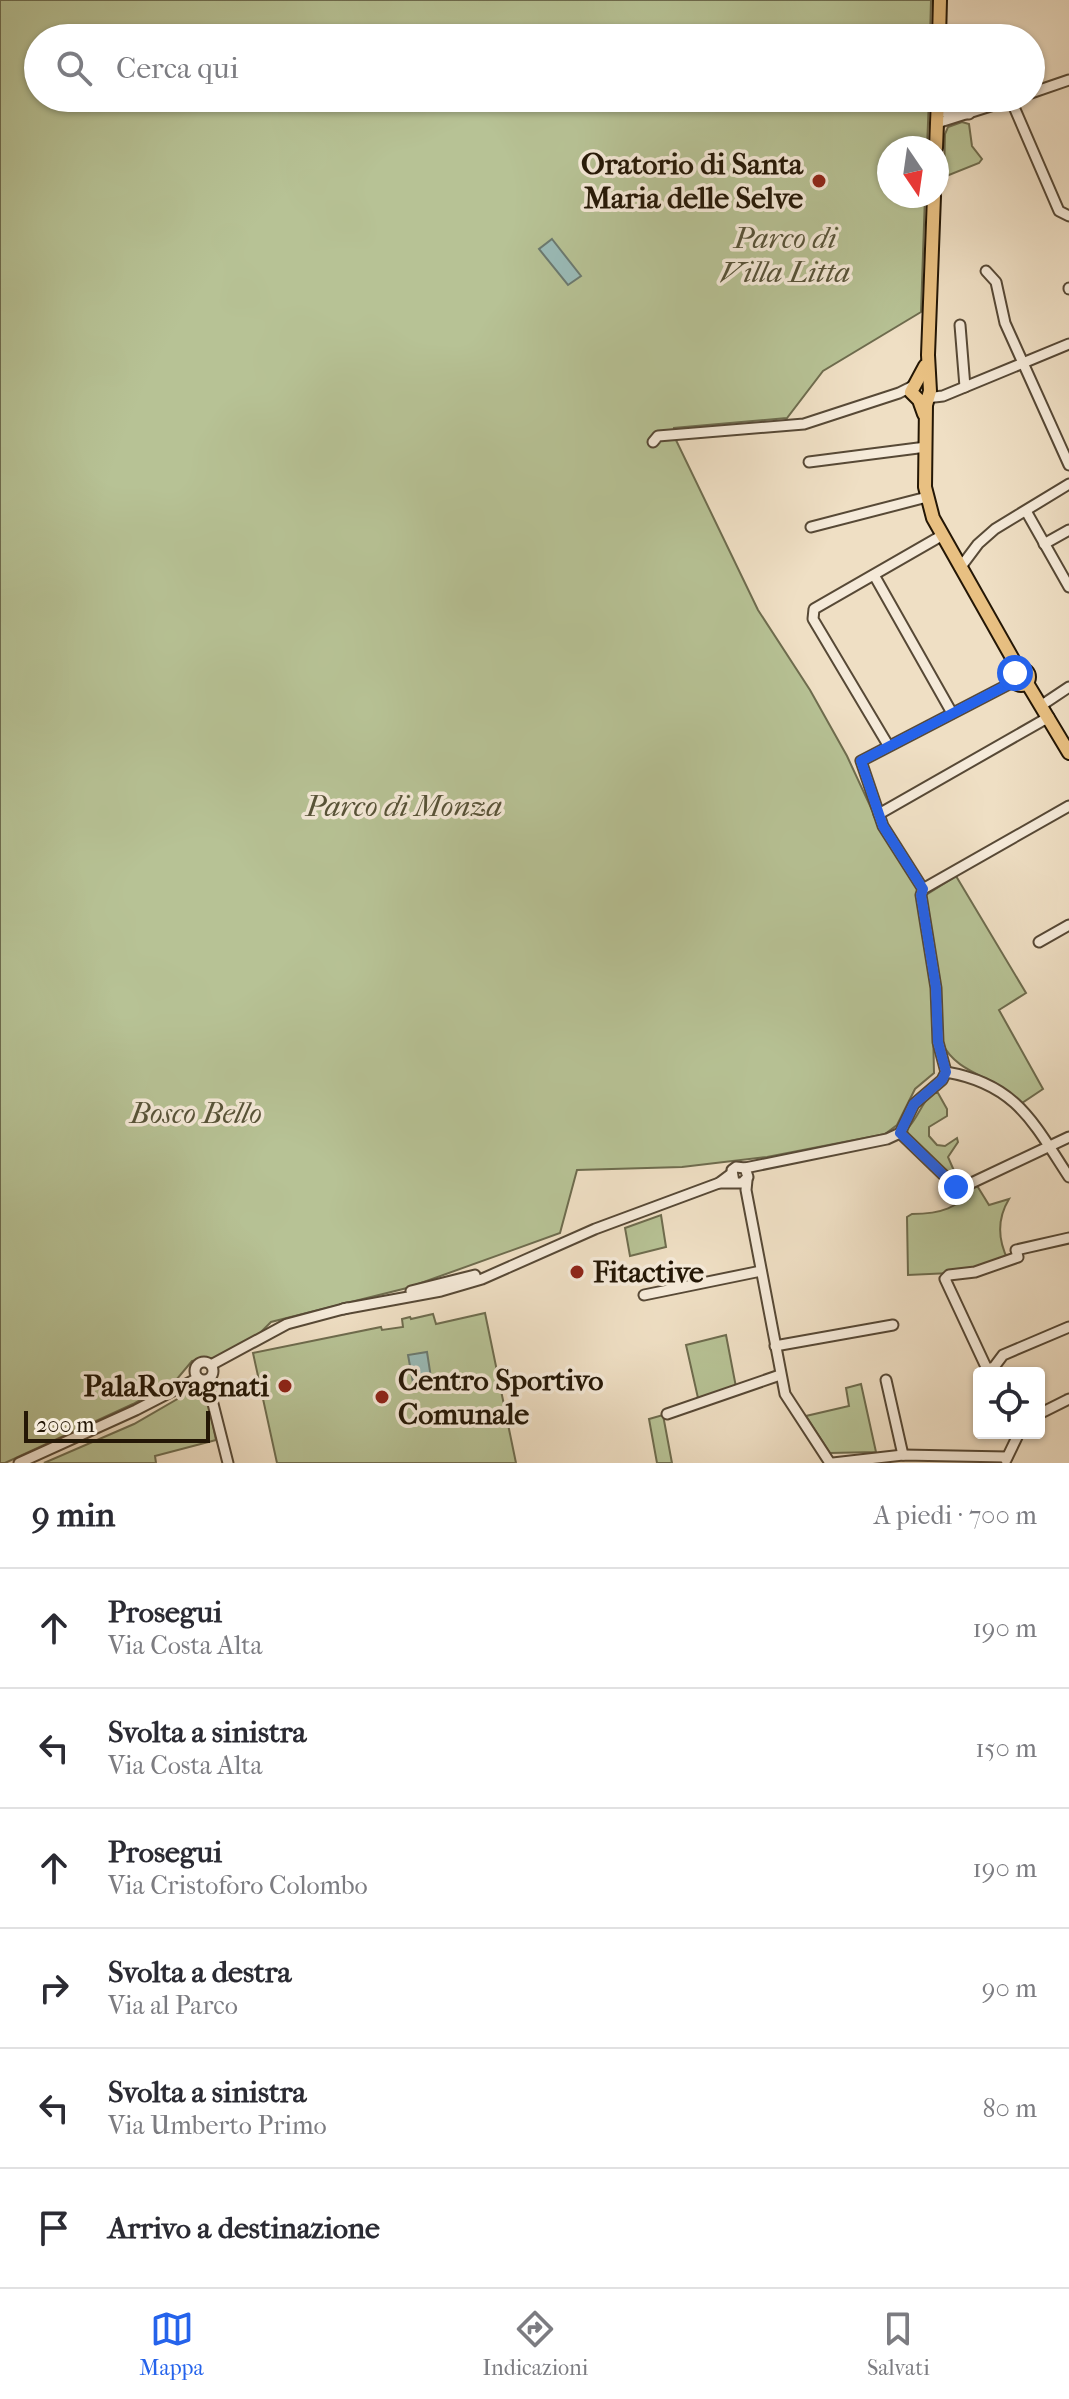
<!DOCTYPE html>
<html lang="it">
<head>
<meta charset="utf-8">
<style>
  :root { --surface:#fff; --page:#f7f7f7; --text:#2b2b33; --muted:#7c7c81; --line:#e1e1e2; --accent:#2563eb }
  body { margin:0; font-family:"IM FELL French Canon",serif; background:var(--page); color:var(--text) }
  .controls { position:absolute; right:24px; bottom:24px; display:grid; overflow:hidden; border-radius:8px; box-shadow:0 2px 6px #0004 }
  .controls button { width:72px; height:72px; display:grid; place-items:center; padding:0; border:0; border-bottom:2px solid var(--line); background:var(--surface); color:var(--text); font:40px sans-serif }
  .compass { position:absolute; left:877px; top:136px; width:72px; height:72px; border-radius:50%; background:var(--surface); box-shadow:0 2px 6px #0004; rotate:167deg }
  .scale { position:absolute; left:24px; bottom:20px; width:186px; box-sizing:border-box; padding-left:8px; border:4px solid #241706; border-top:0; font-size:22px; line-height:28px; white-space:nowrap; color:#241706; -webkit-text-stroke:6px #f5ead9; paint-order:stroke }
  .stop { position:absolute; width:24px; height:24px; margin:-18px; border:6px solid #2563eb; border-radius:50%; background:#fff }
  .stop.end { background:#2563eb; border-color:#fff; box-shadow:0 2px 8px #0008 }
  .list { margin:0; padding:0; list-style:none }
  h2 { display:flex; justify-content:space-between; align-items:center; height:104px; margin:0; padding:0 32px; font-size:34px }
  h2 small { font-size:26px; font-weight:400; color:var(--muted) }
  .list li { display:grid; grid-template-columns:52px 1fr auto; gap:24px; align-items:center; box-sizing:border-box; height:120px; padding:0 32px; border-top:2px solid var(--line) }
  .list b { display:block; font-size:30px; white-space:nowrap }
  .list p { margin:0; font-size:26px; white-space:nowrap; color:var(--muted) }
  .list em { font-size:26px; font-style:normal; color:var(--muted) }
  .icon { flex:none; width:44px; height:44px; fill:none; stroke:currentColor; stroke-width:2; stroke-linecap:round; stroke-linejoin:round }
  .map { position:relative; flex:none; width:1069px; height:1463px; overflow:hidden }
  .search { position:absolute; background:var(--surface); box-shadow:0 2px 6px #0004; left:24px; right:24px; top:24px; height:88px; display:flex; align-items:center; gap:20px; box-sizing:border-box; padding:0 28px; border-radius:44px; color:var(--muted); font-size:30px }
  .sheet { height:824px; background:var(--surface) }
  nav { display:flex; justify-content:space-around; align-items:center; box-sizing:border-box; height:112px; border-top:2px solid var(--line); background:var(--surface); font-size:22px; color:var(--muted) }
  nav a { display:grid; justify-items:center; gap:4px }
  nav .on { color:var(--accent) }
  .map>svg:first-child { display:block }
  .green { fill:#b7c295; stroke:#6e6c4e; stroke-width:2 }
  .water { fill:#9abcb9; stroke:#6b7a71; stroke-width:2 }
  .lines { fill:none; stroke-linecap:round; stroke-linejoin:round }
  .minor-casing { stroke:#574936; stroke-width:13 }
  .major-casing { stroke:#241706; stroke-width:16 }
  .minor { stroke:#f5ead9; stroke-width:9 }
  .major { stroke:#e8c082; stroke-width:12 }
  .route { stroke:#2563eb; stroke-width:10 }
  .poi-dot { fill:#8f2418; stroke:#f5ead9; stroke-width:3 }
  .labels { text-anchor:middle; stroke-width:7; stroke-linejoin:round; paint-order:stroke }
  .poi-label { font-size:30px; font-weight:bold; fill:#241706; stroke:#f5ead9; text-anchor:end }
  .park-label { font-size:30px; font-style:italic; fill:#575338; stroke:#f5ead9 }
</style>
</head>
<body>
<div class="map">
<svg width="1069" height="1463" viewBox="0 0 1069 1463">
  <rect width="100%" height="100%" fill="#efdfc4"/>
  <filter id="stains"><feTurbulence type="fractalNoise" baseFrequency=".0025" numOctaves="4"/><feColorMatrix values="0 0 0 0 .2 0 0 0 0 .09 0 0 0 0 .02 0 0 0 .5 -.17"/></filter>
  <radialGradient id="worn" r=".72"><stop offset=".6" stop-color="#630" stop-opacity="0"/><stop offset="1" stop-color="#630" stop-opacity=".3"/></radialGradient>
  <!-- green -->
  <g class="green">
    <path d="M0,0H931L930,38H38V98H929L927,148H889V196H925L921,312L823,371L787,418L674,428V436L758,610L810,690L847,756L885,838L916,883L932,985L934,1073L915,1089L897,1125L885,1134L767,1157L682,1167L577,1170L560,1233L407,1288L271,1322L259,1334L221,1357L192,1361L177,1379L133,1404L5,1463H0Z"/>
    <path d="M962,122L969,124L972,146L982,159L979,163L944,177L945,134L948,127Z"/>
    <path d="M956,876L1026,993L999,1010L1043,1089L1022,1103C1015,1098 1009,1092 1002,1087C980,1074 954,1068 942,1043L925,899L926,895Z"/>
    <path d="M932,1093H938L947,1109V1116L929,1127V1136L937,1145L945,1146L957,1138L958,1142L948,1157L955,1173V1181L908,1136L907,1129C918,1118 921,1104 932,1093Z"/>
    <path d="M976,1184L989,1205L1009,1199C997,1219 998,1240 1008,1260L951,1273L908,1275L907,1217L912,1214C939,1214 960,1209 976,1184Z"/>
    <path d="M661,1215L666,1247L630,1256L625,1228Z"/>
    <path d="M485,1313L516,1463H277L253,1353L381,1327L382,1330L403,1327L402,1319L410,1317L411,1319L433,1314L436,1324Z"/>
    <path d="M726,1335L736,1387L698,1398L686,1345Z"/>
    <path d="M861,1384L876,1452L830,1453L806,1416L849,1406L846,1388Z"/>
    <path d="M193,1390L206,1392L216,1440L155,1456L156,1463H44L134,1424Z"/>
    <path d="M663,1415L672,1463H657L649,1419Z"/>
  </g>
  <!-- water -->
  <g class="water">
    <path d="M552,239L581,276L568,285L539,249Z"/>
    <path d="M427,1352L432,1384L414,1388L408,1355Z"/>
  </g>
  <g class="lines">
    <defs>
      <g id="minor">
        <path d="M1031,93L1069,80"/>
        <path d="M1011,100L1059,211L1069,216"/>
        <path d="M937,111L969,114"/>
        <path d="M937,123L1016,98"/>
        <path d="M986,271L996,282L1005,323L1069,465"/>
        <path d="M1069,288V289"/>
        <path d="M960,325L965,387"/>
        <path d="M926,398L943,396L1069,344"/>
        <path d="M653,442L658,436L804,424L899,393L913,386"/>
        <path d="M809,462L926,447"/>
        <path d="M1026,511L1069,587"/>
        <path d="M811,527L927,497"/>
        <path d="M1044,544L1069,530"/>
        <path d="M960,568L978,544L995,529L1069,484"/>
        <path d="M874,575L952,713"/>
        <path d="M1042,705L1069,687"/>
        <path d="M888,745L813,619L814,609L941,536"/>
        <path d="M879,814L1049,717"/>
        <path d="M923,889L883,826L861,761L1015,681"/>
        <path d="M923,889L1069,806"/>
        <path d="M1039,942L1069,925"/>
        <path d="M946,1072C1016,1084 1033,1122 1069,1177"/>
        <path d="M900,1133L956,1187H963L1069,1137"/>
        <path d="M745,1168L887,1139L900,1133L914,1104L942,1080L946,1072L938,1042L936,988L921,895L923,889"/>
        <path d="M747,1180L746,1190L785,1394L830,1463"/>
        <path d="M719,1183H742L748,1177L745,1168L736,1167L732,1170L734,1182"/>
        <path d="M1069,1238L1016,1250L1018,1257L975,1272L949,1275L945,1279L987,1369L994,1367L1003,1355L1069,1327"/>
        <path d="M411,1291L475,1275"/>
        <path d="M644,1295L761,1271"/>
        <path d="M343,1309L441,1291L482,1279L595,1229L719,1183L731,1174"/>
        <path d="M775,1346L893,1325"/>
        <circle cx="204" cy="1371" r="9"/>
        <path d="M211,1365L287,1324L347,1308"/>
        <path d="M207,1380L228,1463"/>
        <path d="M886,1380L903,1455"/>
        <path d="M667,1414L780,1375"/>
        <path d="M1039,1414L1069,1399"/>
        <path d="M1006,1460L1019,1433"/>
        <path d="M19,1463L136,1410L198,1378"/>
        <path d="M833,1463L903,1455L1007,1457"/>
      </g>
      <g id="major">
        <path d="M939,38L940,0"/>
        <path d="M936,148L938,98"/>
        <path d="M934,196L928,355L930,391L926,405L925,487L933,518L1019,670"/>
        <path d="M924,414L919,400L911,392L925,366"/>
        <circle cx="1021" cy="677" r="8"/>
        <path d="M1027,683L1069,753"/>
      </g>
    </defs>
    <!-- minor casing -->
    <use href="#minor" class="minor-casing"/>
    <!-- major casing -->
    <use href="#major" class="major-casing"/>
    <!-- minor -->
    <use href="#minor" class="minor"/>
    <!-- major -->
    <use href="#major" class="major"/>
  </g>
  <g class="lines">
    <!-- route -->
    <path class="route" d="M956,1187L900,1133L914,1104L942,1080L946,1072L938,1042L936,988L921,895L923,889L883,826L861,761L1015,681V673"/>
  </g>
  <!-- markers -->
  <g class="poi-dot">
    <circle cx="819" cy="181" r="8"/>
    <circle cx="577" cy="1272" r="8"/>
    <circle cx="285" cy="1386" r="8"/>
    <circle cx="382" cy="1397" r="8"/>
  </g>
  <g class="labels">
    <!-- poi labels -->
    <g class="poi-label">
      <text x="803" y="174">Oratorio di Santa<tspan x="803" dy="34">Maria delle Selve</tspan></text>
      <text x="593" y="1282" text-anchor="start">Fitactive</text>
      <text x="398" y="1390" text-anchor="start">Centro Sportivo<tspan x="398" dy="34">Comunale</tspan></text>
      <text x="269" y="1396">PalaRovagnati</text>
    </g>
    <!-- park labels -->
    <g class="park-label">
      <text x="785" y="248">Parco di<tspan x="785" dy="34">Villa Litta</tspan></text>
      <text x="404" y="816">Parco di Monza</text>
      <text x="196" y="1123">Bosco Bello</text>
    </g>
  </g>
  <rect width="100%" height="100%" filter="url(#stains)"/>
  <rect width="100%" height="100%" fill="url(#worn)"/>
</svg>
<div class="controls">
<button><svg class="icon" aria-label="locate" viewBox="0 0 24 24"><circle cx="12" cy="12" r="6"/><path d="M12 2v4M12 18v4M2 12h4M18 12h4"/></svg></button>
</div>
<svg class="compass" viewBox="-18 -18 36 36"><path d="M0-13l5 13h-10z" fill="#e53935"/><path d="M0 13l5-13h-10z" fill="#7c7c81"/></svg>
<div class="scale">200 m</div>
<div class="stop" style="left:1015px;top:673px"></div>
<div class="stop end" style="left:956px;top:1187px"></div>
<div class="search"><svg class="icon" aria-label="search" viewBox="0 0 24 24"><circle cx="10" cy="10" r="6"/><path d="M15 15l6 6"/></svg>Cerca qui</div>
</div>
<section class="sheet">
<h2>9 min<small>A piedi · 700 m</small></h2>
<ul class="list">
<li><svg class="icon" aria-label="ahead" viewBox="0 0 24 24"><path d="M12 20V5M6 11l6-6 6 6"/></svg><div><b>Prosegui</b><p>Via Costa Alta</p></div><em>190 m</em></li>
<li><svg class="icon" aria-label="left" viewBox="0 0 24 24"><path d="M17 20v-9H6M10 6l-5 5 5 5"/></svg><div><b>Svolta a sinistra</b><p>Via Costa Alta</p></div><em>150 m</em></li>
<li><svg class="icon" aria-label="ahead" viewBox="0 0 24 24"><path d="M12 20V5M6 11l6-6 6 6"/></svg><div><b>Prosegui</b><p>Via Cristoforo Colombo</p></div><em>190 m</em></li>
<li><svg class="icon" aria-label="right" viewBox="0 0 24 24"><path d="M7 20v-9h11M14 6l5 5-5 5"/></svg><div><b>Svolta a destra</b><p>Via al Parco</p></div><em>90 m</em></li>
<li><svg class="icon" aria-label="left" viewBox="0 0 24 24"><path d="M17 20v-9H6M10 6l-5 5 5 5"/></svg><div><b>Svolta a sinistra</b><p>Via Umberto Primo</p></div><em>80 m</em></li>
<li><svg class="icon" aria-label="arrive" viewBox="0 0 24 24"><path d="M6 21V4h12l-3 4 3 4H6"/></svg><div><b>Arrivo a destinazione</b></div></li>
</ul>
</section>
<nav>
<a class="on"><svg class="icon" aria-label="map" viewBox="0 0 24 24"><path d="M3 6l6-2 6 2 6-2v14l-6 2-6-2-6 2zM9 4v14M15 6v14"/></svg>Mappa</a>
<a><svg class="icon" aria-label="directions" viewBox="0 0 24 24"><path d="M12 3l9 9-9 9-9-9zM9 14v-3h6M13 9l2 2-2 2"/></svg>Indicazioni</a>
<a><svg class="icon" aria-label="saved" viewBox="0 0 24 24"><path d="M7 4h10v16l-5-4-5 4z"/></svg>Salvati</a>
</nav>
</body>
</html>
